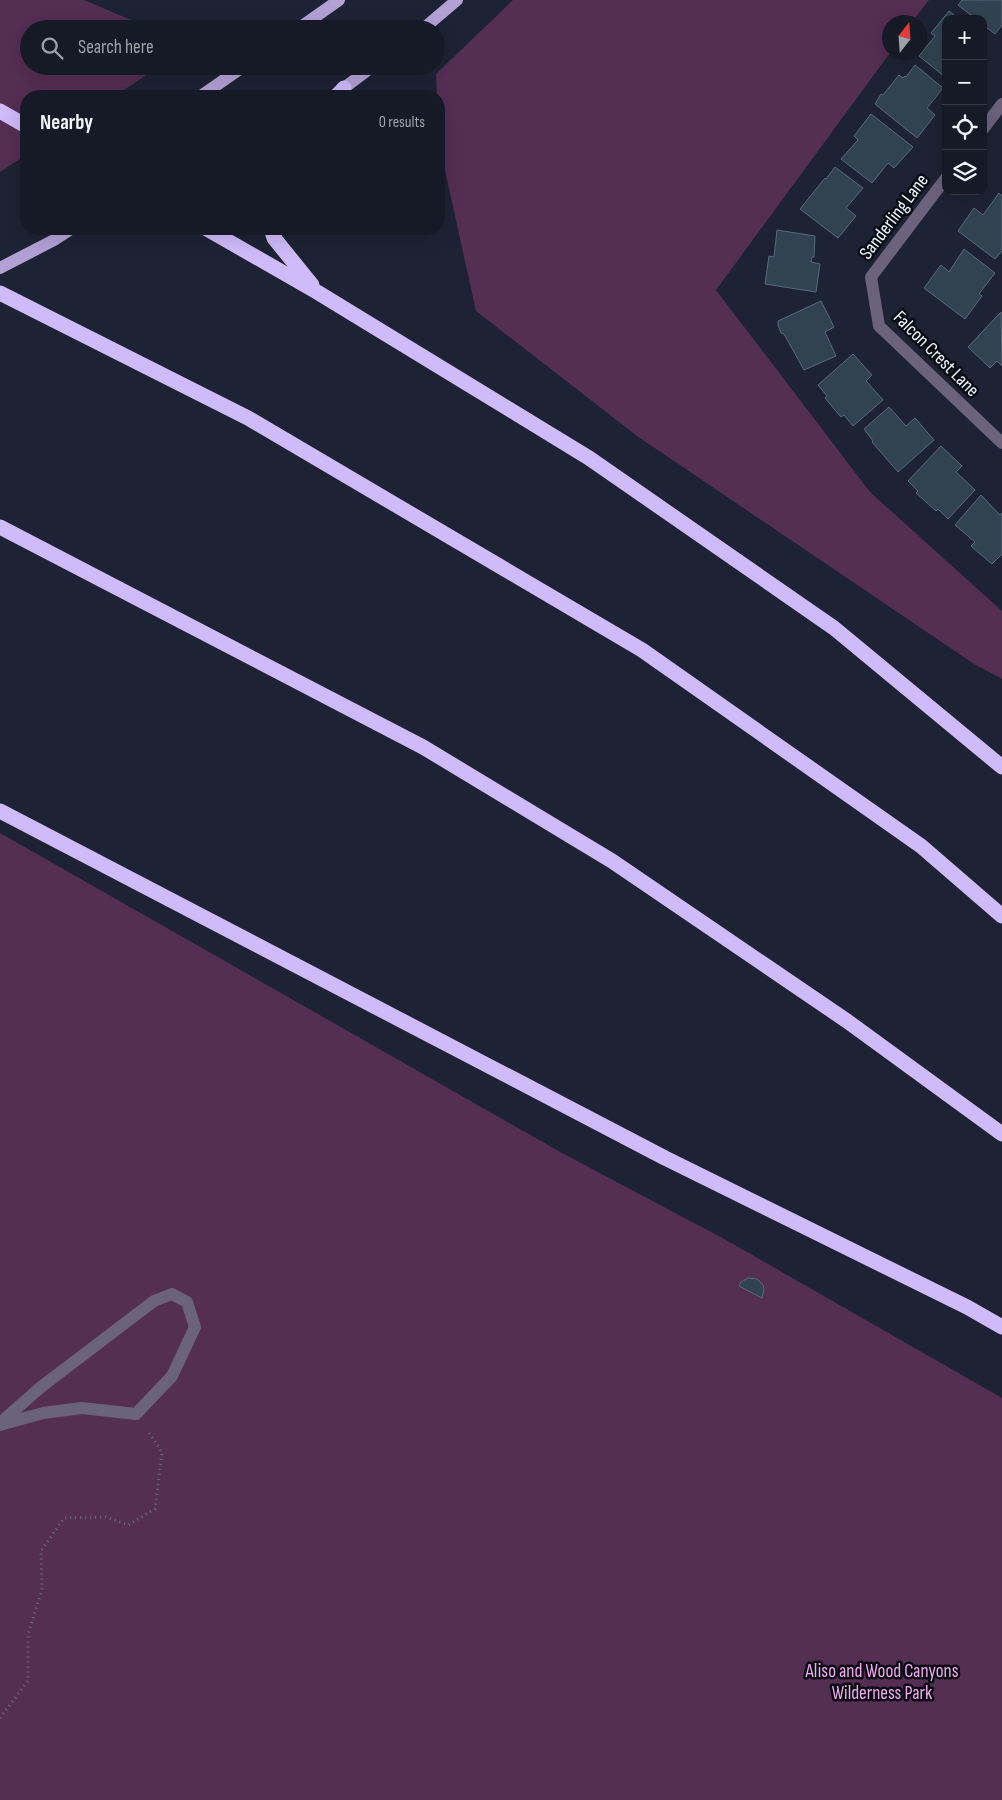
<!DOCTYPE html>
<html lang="en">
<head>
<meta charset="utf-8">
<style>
  :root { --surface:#161a27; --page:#232733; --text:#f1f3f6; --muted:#9ea1a7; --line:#353844 }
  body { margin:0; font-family:"Sofia Sans Condensed",sans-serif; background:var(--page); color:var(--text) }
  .controls { position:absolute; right:15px; top:15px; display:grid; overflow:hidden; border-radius:10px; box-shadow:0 5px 20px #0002 }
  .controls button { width:45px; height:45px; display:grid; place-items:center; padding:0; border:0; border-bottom:1px solid var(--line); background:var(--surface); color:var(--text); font:25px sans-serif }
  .compass { position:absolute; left:882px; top:15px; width:45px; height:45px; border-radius:50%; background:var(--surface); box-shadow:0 5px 20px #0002; rotate:17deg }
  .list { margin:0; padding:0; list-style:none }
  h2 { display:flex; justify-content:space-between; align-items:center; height:65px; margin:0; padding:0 20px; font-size:21px }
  h2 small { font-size:16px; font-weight:400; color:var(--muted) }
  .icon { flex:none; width:28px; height:28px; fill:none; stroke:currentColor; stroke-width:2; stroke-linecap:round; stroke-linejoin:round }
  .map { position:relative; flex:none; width:1002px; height:1800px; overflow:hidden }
  .search { position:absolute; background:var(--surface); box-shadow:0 5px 20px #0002; left:20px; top:20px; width:425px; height:55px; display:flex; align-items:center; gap:12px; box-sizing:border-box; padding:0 18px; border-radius:28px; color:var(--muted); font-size:19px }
  .panel { position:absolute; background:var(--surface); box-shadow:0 5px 20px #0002; left:20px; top:90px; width:425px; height:145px; border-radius:20px }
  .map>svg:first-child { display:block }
  .green { fill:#552e53 }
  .building { fill:#314351; stroke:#576b7a }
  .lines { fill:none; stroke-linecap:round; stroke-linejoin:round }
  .path { stroke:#686d7c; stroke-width:3; stroke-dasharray:1 4; stroke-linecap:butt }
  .lane { stroke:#6b627c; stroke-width:12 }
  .street { stroke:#6b627c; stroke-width:12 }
  .primary { stroke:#b3a1d6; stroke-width:12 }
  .highway { stroke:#cfbafa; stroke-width:15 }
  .labels { text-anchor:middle; stroke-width:5; stroke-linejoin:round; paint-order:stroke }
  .street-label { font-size:19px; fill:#f1f5ff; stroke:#0a0c14 }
  .park-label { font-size:19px; fill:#f2aaed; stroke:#0a0c14 }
</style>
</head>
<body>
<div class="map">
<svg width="1002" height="1800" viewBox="0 0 1002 1800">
  <rect width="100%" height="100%" fill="#1d2334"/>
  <!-- green -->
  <g class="green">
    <path d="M0,0H84L152,29H29V66H160L115,96H26V155L0,172Z"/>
    <path d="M513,0H929L912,22H890V53L716,290L870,492L1002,611V679L974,664L637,436L476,311L439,143V96H437L436,74Z"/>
    <path d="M0,833L562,1153L726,1240L1002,1398V1800H0Z"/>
  </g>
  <!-- building -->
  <g class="building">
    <path d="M962,0H1002V25L995,34L983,25V19H976L958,5Z"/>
    <path d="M949,11L959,19H946V78L919,56L935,36L931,33Z"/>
    <path d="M915,65L943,88L927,108L935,115L917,138L875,104L881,94L883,95L899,75L903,78L905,76L906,77Z"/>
    <path d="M871,114L913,147L894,168L888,163L872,183L841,159L858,140L854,136Z"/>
    <path d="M835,167L863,188L846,208L856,216L838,238L800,209L825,178L826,179Z"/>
    <path d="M999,193L1002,196V251L995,259L958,231L974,208L983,215Z"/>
    <path d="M777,230L815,236L814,257H812L811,262L820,264L816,292L765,284L769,256L774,257Z"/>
    <path d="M964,249L995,273L979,294L982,296L965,319L924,288L941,265L949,272Z"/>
    <path d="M821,301L834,327L825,332L836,356L804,370L784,334L781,333L778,325V321Z"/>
    <path d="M1001,312L1002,366L997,361L990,368L968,347Z"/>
    <path d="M853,354L872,375L866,381L883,400L853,426L844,415L841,417L825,398L827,396L818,385Z"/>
    <path d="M889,407L906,426L915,418L934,440L898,472L872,442L873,441L864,429Z"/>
    <path d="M941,446L962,466L956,472L975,490L948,519L938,509L936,511L916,493L918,491L908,481Z"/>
    <path d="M981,495L1000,515L1002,513V554L992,564L971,546L975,542L955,525Z"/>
    <path d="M748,1278L757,1279L763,1285L764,1289L762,1298L739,1286L741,1282Z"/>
  </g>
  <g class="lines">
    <!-- path -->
    <path class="path" d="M0,1718L28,1681V1634L42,1590L41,1551L64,1518L106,1517L128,1525L155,1509L162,1452L147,1430"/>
    <!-- lane -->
    <path class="lane" d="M0,1423L41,1387L154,1301L172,1294L187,1302L195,1327L172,1376L136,1414L82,1408L43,1413L0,1425"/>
    <!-- street -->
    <g class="street">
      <path d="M983,129L1002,104"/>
      <path d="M946,178L871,277L879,326L1002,443"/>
    </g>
    <!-- primary -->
    <g class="primary">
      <path d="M298,29L339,0"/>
      <path d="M423,29L457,0"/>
      <path d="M336,94L373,66"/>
      <path d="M201,96L244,66"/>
      <path d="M0,268L54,240L71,229"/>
    </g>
    <!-- highway -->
    <g class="highway">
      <path d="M337,96L344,88"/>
      <path d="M0,111L26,126"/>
      <path d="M207,229L317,292L589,458L834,628L1002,767"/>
      <path d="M271,229L274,238L312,285"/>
      <path d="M0,293L248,418L642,650L921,846L1002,916"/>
      <path d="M0,527L423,747L612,861L847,1021L1002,1134"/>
      <path d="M0,811L665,1158L967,1307L1002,1327"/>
    </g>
  </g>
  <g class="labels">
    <!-- street labels -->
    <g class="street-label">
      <text transform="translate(893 216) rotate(-53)" y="7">Sanderling Lane</text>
      <text transform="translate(937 353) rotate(45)" y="7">Falcon Crest Lane</text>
    </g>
    <!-- park labels -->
    <g class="park-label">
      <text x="882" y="1677">Aliso and Wood Canyons<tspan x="882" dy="22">Wilderness Park</tspan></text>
    </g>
  </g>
</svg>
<div class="controls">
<button>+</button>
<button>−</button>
<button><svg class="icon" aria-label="locate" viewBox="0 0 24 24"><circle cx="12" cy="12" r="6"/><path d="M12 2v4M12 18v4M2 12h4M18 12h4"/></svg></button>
<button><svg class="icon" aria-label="layers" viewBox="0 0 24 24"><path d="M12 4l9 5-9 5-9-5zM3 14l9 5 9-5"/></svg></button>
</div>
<svg class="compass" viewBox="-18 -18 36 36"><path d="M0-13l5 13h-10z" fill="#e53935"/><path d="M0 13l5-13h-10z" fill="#9ea1a7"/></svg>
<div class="search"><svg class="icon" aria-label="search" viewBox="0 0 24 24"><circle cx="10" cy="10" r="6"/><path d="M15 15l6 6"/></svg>Search here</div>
<section class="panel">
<h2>Nearby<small>0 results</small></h2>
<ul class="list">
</ul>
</section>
</div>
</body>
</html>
